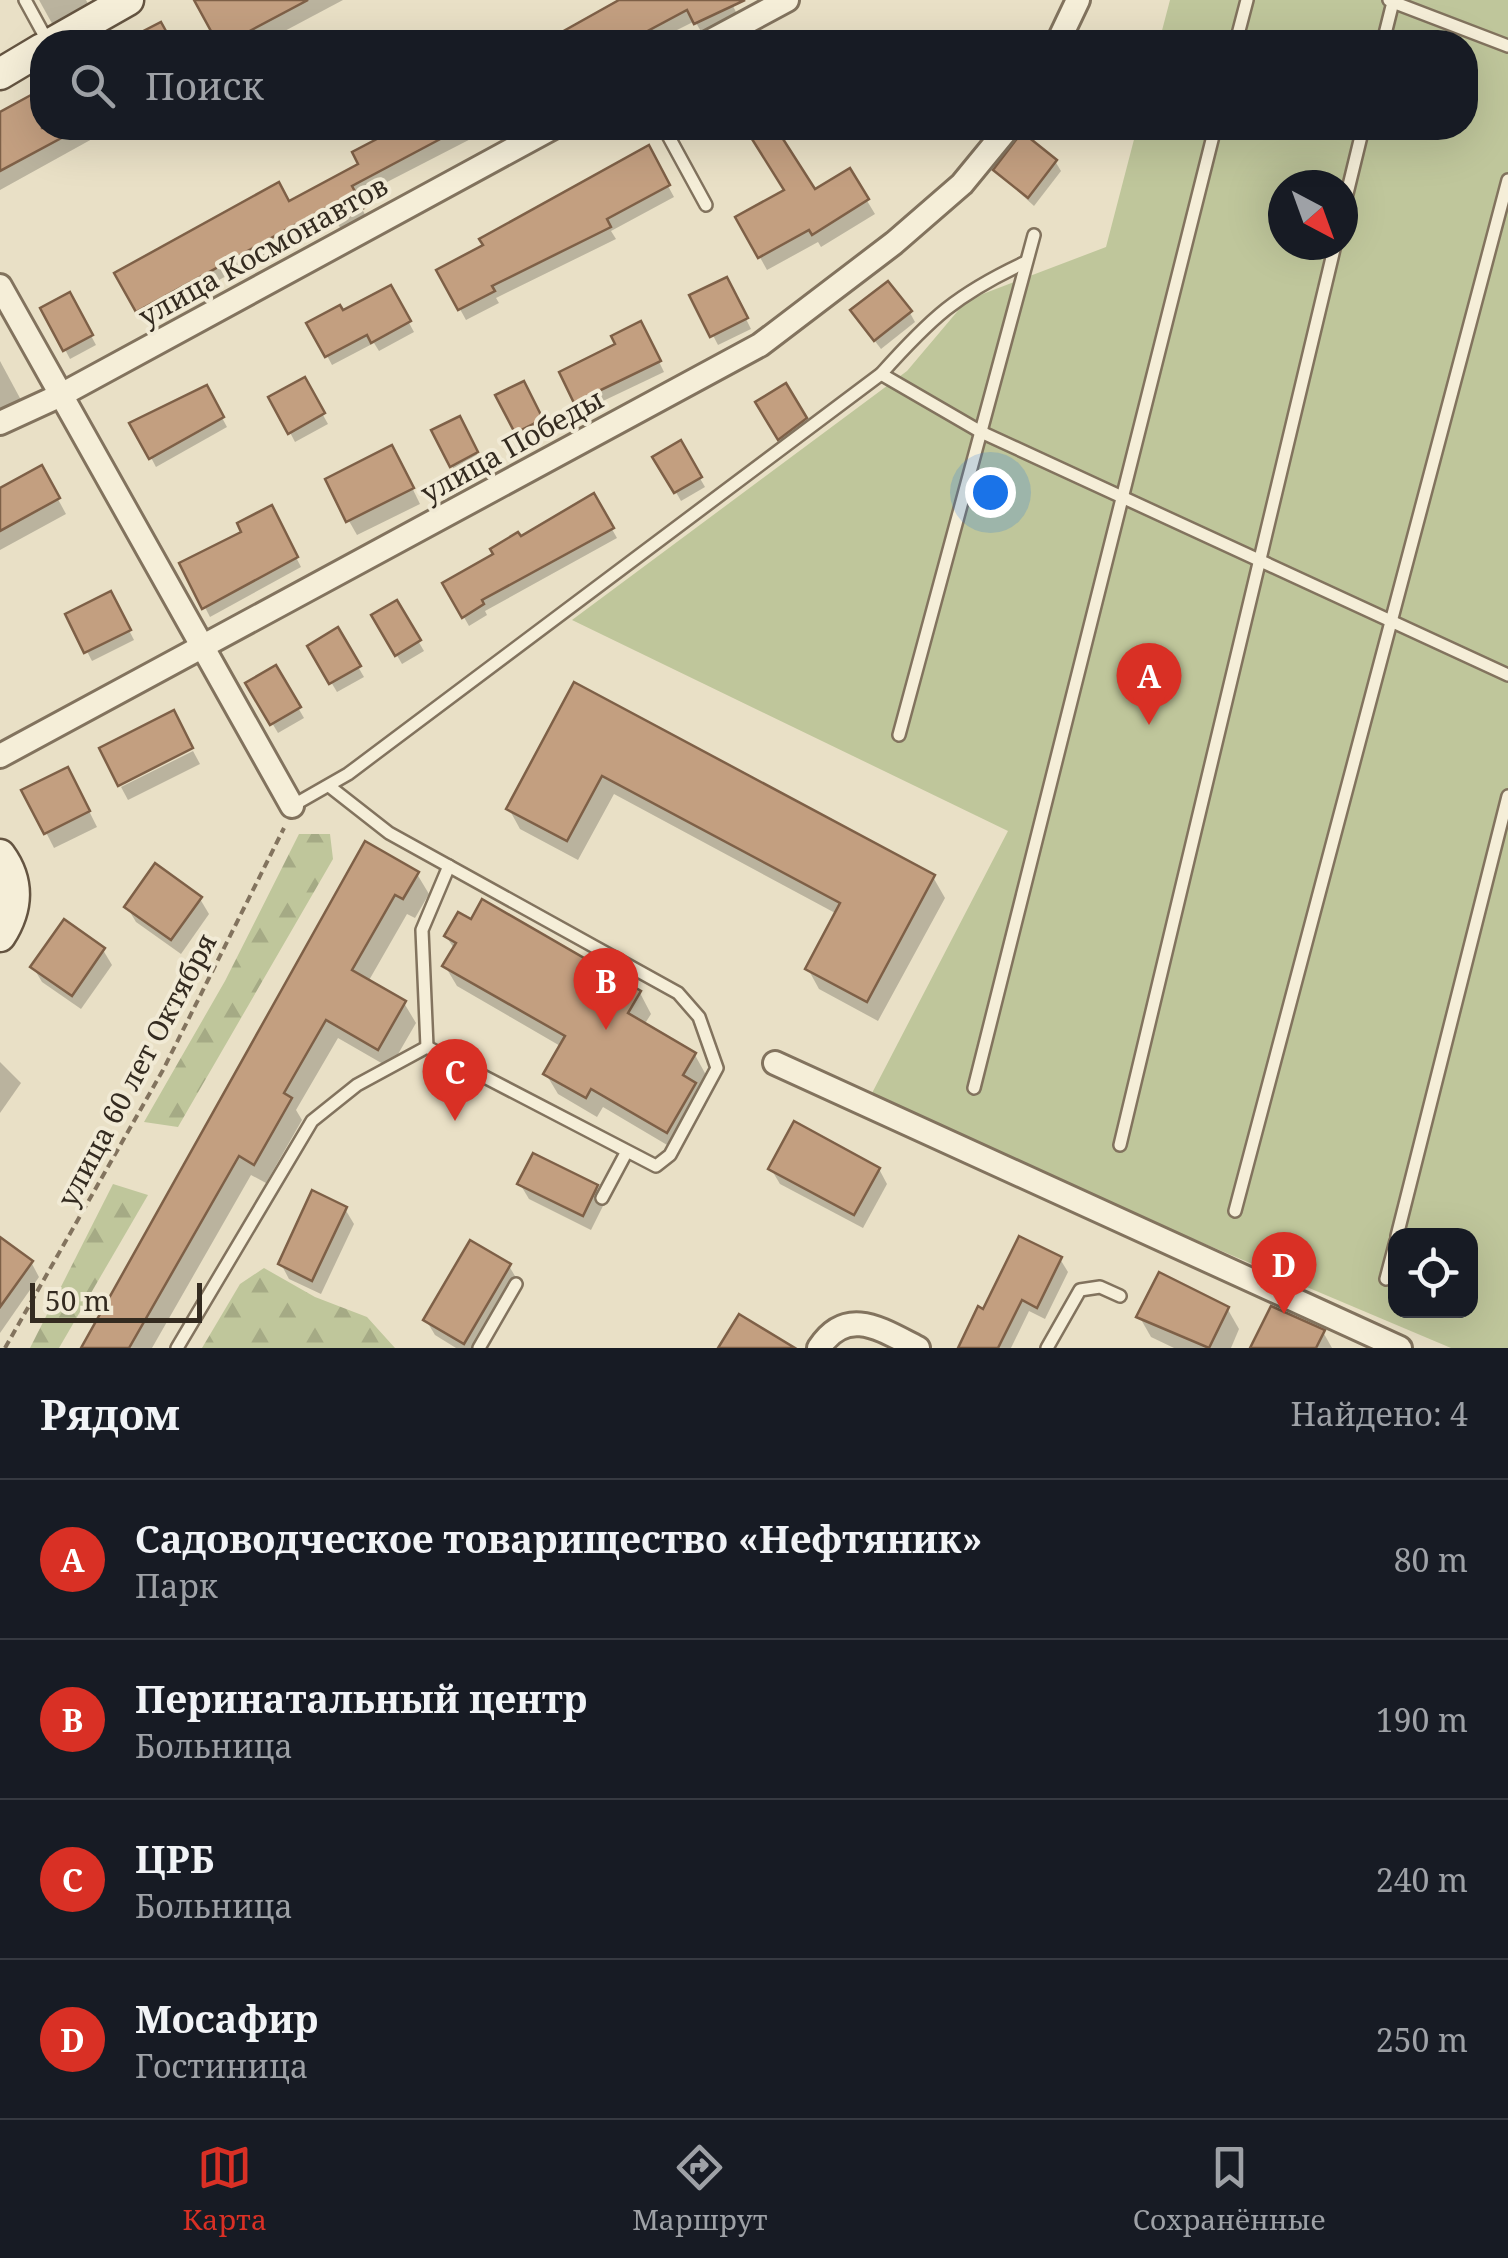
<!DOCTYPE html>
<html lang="ru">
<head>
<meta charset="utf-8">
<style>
  :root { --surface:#171b24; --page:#20242c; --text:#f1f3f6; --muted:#9ea1a6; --line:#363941; --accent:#d93025 }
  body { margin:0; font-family:"Noto Serif",serif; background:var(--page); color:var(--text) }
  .controls { position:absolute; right:30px; bottom:30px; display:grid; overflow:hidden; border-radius:20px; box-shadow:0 10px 40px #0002 }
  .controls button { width:90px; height:90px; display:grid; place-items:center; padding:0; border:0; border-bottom:2px solid var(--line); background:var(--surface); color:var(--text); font:50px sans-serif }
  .compass { position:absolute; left:1268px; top:170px; width:90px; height:90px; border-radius:50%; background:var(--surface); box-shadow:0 10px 40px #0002; rotate:139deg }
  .scale { position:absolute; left:30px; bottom:25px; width:172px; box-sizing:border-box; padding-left:10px; border:5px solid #342b20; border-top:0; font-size:28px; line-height:35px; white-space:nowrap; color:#342b20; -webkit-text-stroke:8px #f1ead5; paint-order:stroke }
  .you { position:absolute; left:990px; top:492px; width:35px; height:35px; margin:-25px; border:8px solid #fff; border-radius:50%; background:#1a73e8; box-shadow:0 0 0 15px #1a73e833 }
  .badge { display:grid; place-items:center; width:65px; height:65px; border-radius:50%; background:var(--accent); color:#fff; font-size:32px; font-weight:700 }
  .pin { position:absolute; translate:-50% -82px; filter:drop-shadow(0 2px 5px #0008) }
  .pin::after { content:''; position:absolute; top:52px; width:35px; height:30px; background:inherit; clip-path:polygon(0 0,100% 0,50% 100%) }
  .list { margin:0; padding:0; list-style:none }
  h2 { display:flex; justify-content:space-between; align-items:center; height:130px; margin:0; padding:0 40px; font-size:42px }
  h2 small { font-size:32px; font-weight:400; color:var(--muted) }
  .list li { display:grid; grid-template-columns:65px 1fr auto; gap:30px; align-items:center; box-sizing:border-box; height:160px; padding:0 40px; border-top:2px solid var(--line) }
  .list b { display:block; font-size:38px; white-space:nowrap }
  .list p { margin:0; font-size:32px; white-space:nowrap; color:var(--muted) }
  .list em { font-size:32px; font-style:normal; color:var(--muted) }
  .icon { flex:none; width:55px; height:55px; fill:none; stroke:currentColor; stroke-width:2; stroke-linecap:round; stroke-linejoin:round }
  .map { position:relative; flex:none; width:1508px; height:1348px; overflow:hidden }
  .search { position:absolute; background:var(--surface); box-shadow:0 10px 40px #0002; left:30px; right:30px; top:30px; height:110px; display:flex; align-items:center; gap:25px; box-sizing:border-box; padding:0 35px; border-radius:40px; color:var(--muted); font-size:38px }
  .sheet { height:770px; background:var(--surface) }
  nav { display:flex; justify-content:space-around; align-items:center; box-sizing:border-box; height:140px; border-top:2px solid var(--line); background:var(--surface); font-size:28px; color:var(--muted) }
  nav a { display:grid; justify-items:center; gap:5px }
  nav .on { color:var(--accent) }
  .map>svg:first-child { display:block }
  .green { fill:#bfc69b; fill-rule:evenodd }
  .forest { fill:url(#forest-firs) }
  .shadow { fill:#0003 }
  .building { fill:#c39f80; stroke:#7e6047; stroke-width:2.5 }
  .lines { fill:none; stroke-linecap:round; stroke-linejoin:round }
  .lane-casing { stroke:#82735e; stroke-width:16 }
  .street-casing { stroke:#82735e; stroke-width:28 }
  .secondary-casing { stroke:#645441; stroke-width:35 }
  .path { stroke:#82735e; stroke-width:4; stroke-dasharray:8 5; stroke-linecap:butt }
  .lane { stroke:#f5eed8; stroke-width:11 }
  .street { stroke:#f5eed8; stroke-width:22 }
  .secondary { stroke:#f5eed8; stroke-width:30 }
  .labels { text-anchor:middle; stroke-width:8; stroke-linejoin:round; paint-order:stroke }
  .street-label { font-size:28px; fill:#342b20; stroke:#f1ead5 }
</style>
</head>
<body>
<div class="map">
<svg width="1508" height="1348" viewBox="0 0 1508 1348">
  <defs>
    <pattern id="forest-firs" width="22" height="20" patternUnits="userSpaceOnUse" patternTransform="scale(2.5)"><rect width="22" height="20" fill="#bfc69b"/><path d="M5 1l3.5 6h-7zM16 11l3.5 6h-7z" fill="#a5aa85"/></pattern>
  </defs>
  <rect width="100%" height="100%" fill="#e9e0c6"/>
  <!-- green -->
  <path class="green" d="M1170,0H1508V1348H1451L1127,1211L871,1095L1008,831L572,620L907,371L967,300L1106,247L1137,128H1466V42H1159ZM1283,185H1343V245H1283ZM1396,1236H1470V1310H1396Z"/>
  <!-- forest -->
  <g class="forest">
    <path d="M299,834H330L333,859L178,1127L144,1122L225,981Z"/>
    <path d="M113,1184L148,1195L59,1348H30Z"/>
    <path d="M264,1268L315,1297L367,1317L395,1348H202L240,1284Z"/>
  </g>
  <!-- shadow -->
  <g class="shadow">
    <path d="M39,0H86L90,7L54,27Z"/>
    <path d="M197,0H343L264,42H220Z"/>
    <path d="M625,0H730L739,18L703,35L695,21L653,42H549Z"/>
    <path d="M42,90V128H112L0,190V114Z"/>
    <path d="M402,128H492L356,198L368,220L343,233L334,217L144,321L118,274L288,204L361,165L355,153Z"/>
    <path d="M506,128H525L503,140L498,132Z"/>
    <path d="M747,128H773L814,193L849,171L875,214L821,247L818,242L767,270L738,218L787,191Z"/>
    <path d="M648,149L674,197L611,231L616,239L496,298L499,303L466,320L439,271Z"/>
    <path d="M1055,161L1061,171L1034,206L996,171Z"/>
    <path d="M390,288L414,332L379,351L374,343L332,365L310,324L342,314Z"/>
    <path d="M731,289L751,329L718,345L693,297Z"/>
    <path d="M69,295L96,345L70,359L44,309Z"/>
    <path d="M910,313L915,322L881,349L859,320Z"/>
    <path d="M645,333L664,372L582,411L562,374Z"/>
    <path d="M0,361L21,400L0,411Z"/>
    <path d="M304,381L328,424L295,442L272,398Z"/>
    <path d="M786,387L810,429L785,447L759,402Z"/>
    <path d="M206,388L227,427L156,467L133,424Z"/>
    <path d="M529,393L547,429L522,442L499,396Z"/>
    <path d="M464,428L481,463L457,475L452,466Z"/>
    <path d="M680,444L705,487L681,501L656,457Z"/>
    <path d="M400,463L420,504L357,535L349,521Z"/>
    <path d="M41,468L66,514L0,550V491Z"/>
    <path d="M593,496L617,538L485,611L487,615L469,626L445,584Z"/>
    <path d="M276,518L301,567L210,617L183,564Z"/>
    <path d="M115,603L134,640L92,661L68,615Z"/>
    <path d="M396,603L424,651L402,664L374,616Z"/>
    <path d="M337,631L364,677L337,692L310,647Z"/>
    <path d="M275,668L304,718L278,733L249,684Z"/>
    <path d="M575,685L933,877L945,898L878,1021L819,989L808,969L837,914L614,794L578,860L520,829L509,809Z"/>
    <path d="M193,751L200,764L128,800L121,787Z"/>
    <path d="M76,785L97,827L54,848L25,791Z"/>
    <path d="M366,844L417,874L429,894L415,918L407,914L368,982L404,1003L416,1023L390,1068L338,1038L296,1110L302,1120L266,1183L251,1175L152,1348H83Z"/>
    <path d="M200,899L209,914L181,954L136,922L127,907Z"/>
    <path d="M446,936L640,993L651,1014L644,1025L695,1055L706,1075L697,1090L706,1105L679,1152L603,1107L597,1117L558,1094L546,1074L562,1047L457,986L445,966L455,950Z"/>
    <path d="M103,950L112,965L81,1009L42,982L33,967Z"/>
    <path d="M0,1062L21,1083L0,1113Z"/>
    <path d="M771,1169H879L887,1184L863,1228L780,1184Z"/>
    <path d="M520,1184L596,1187L605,1202L591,1230L529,1199Z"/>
    <path d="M345,1209L354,1224L321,1294L289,1279L281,1264Z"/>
    <path d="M0,1241L31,1262L39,1277L0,1333Z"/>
    <path d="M1060,1259L1068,1272L1045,1319L1029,1311L1011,1348H962L984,1312Z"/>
    <path d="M509,1266L518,1281L479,1348H456L435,1335L426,1320Z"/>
    <path d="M1227,1308L1239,1329L1231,1348H1174L1151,1337L1139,1316Z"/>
    <path d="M1323,1332L1332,1348H1253Z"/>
  </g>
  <!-- building -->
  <g class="building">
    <path d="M194,0H308L229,42H217Z"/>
    <path d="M619,0H745L694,24L687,10L627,42H544Z"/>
    <path d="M161,22L172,42H122Z"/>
    <path d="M42,89V128H80L0,171V112Z"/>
    <path d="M398,128H461L352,186L364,208L335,224L326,208L136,312L114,273L279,182L289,201L358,164L352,152Z"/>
    <path d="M745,128H776L815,189L850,168L869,199L812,235L809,230L758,258L735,217L784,190Z"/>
    <path d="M1022,132L1057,160L1028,198L993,170Z"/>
    <path d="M649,145L670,185L607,219L611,227L492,286L495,291L458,310L436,270L483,245L479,239Z"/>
    <path d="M727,277L748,318L710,337L689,295Z"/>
    <path d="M888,281L912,311L874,341L850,310Z"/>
    <path d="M391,285L411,321L371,343L367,335L325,357L306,323L340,305L343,310Z"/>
    <path d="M70,292L93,335L63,351L40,308Z"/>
    <path d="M641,321L661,361L574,403L559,372L615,344L611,336Z"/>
    <path d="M305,377L325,413L288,434L268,397Z"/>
    <path d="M524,381L543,419L515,433L495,395Z"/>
    <path d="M786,383L807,418L778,440L755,402Z"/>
    <path d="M207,385L224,417L149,459L129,423Z"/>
    <path d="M460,416L478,452L450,467L431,430Z"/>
    <path d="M681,440L702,477L674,493L652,457Z"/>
    <path d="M392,445L414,488L346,522L325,479Z"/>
    <path d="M42,465L60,498L0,531V488Z"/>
    <path d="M594,493L614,528L482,600L484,604L462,618L442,583L493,554L490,549L518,532L521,536Z"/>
    <path d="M272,505L298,557L202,609L179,563L241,532L237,523Z"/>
    <path d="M111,591L131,630L84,653L65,614Z"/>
    <path d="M397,600L421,640L395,656L371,615Z"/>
    <path d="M338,627L361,666L329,684L307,646Z"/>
    <path d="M276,665L301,707L270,725L245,683Z"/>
    <path d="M574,682L935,875L867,1002L805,969L840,903L602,776L567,841L506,809Z"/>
    <path d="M174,710L193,748L118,786L99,748Z"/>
    <path d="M68,767L90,811L44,834L21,790Z"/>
    <path d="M365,841L419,872L403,899L395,895L352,970L406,1001L378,1050L326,1020L284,1093L292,1098L254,1165L239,1156L129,1348H81Z"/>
    <path d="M155,863L202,897L171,940L124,907Z"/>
    <path d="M482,899L641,991L628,1013L696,1053L683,1075L696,1083L667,1133L591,1089L586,1098L543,1074L565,1036L442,966L456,943L444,936L458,912L471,919Z"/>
    <path d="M64,919L105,948L72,996L30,967Z"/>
    <path d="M794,1121L880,1168L854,1215L768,1169Z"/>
    <path d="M533,1153L598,1185L583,1216L517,1184Z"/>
    <path d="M312,1190L347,1207L312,1281L278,1264Z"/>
    <path d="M1019,1236L1062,1257L1037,1308L1022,1300L998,1348H958L978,1306L983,1309Z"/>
    <path d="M0,1237L33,1261L0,1307Z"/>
    <path d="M470,1240L511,1264L464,1344L423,1320Z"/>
    <path d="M1159,1272L1229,1307L1209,1348L1136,1317Z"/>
    <path d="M1271,1306L1325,1330L1316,1348H1250Z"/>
    <path d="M739,1314L795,1348H718Z"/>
  </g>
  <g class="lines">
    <defs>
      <g id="lane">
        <path d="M25,0L48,42"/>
        <path d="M1393,2L1508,46"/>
        <path d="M1236,42L1247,0"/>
        <path d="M1383,42L1393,2L1389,0"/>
        <path d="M664,128L706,205"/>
        <path d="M1343,210L1363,128"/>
        <path d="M881,374L981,432L1508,675"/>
        <path d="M899,735L1034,235"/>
        <path d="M329,786L389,833L678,993L699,1017L717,1068L670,1155L656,1166L427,1047"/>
        <path d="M292,806L348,774L881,374C931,318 957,294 1026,262"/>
        <path d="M427,1047L422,930L449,866"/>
        <path d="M974,1088L1215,128"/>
        <path d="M1120,1145L1335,245"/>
        <path d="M602,1198L626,1153"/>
        <path d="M1235,1211L1508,180"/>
        <path d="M1397,1236L1508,796"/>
        <path d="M1386,1279L1396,1241"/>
        <path d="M177,1348L312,1121L357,1085L427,1047"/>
        <path d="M479,1348L516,1284"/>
        <path d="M1047,1348L1080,1290L1100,1287L1120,1296"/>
      </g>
      <g id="street">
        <path d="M709,42L787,0"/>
        <path d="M1058,42L1078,0"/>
        <path d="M0,286L292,806"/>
        <path d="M0,423L61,395L552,128"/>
        <path d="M0,756L760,345L894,243L962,184L1008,128"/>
        <path d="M775,1063L1400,1348"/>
        <path d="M819,1348C847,1305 882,1330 918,1348"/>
      </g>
      <g id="secondary">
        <path d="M54,42L128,0"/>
        <path d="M0,74L42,49"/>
        <path d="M0,855C19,881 18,908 0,936"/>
      </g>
    </defs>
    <!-- lane casing -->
    <use href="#lane" class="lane-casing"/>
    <!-- street casing -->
    <use href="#street" class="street-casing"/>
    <!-- secondary casing -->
    <use href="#secondary" class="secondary-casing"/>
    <!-- path -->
    <path class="path" d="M5,1348L163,1070L284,828"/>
    <!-- lane -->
    <use href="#lane" class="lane"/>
    <!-- street -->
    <use href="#street" class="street"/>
    <!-- secondary -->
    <use href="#secondary" class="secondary"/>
  </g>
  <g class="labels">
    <!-- street labels -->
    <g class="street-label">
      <text transform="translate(263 251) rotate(-29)" y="10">улица Космонавтов</text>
      <text transform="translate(512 446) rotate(-29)" y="10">улица Победы</text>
      <text transform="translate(137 1070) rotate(-62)" y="10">улица 60 лет Октября</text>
    </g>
  </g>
</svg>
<div class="controls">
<button><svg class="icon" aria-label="locate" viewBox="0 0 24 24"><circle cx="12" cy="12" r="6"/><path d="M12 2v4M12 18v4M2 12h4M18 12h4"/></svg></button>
</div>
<svg class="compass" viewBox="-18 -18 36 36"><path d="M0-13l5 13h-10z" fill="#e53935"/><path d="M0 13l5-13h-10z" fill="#9ea1a6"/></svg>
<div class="scale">50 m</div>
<div class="you"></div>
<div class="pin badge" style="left:1149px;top:725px">A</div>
<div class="pin badge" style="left:606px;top:1030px">B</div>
<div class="pin badge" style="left:455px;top:1121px">C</div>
<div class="pin badge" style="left:1284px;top:1314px">D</div>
<div class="search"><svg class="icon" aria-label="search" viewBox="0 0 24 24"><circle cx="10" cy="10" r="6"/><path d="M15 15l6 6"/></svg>Поиск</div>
</div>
<section class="sheet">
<h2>Рядом<small>Найдено: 4</small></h2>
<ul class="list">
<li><span class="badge">A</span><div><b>Садоводческое товарищество «Нефтяник»</b><p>Парк</p></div><em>80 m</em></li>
<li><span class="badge">B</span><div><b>Перинатальный центр</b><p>Больница</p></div><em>190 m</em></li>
<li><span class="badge">C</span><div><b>ЦРБ</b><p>Больница</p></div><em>240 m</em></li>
<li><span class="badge">D</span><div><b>Мосафир</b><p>Гостиница</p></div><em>250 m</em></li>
</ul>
</section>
<nav>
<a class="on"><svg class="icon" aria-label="map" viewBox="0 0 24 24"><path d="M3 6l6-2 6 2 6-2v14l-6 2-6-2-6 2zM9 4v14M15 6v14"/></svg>Карта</a>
<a><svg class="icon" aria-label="directions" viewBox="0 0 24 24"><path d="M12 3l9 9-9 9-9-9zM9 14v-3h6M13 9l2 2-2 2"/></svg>Маршрут</a>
<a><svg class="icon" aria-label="saved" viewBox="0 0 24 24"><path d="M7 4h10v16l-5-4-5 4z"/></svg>Сохранённые</a>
</nav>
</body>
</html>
